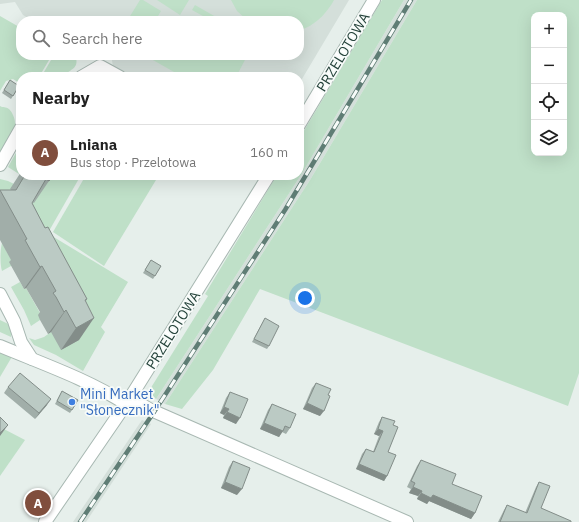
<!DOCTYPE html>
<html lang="en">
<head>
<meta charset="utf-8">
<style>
  :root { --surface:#fff; --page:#f2f2f2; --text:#222; --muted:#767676; --line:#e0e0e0; --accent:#804e3d }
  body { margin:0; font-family:"IBM Plex Sans",sans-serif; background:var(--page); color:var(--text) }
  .controls { position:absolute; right:12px; top:12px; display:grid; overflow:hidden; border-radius:8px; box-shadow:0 4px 16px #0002 }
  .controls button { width:36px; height:36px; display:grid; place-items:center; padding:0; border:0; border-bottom:1px solid var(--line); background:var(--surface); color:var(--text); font:20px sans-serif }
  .you { position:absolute; left:305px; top:298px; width:14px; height:14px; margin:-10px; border:3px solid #fff; border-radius:50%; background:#1a73e8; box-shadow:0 0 0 6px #1a73e833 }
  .badge { display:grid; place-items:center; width:26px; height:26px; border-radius:50%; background:var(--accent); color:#fff; font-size:13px; font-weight:700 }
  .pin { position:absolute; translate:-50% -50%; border:2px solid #fff; box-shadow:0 1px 4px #0006 }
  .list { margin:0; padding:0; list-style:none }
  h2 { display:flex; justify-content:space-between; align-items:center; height:52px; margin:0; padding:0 16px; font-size:17px }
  h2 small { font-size:13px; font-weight:400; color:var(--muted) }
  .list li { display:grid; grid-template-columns:26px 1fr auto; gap:12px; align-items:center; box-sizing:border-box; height:56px; padding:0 16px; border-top:1px solid var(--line) }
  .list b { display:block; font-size:15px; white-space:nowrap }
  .list p { margin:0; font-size:13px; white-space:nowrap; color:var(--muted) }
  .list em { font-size:13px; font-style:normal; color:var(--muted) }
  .icon { flex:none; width:22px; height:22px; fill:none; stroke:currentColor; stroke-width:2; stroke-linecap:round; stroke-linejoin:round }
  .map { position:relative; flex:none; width:579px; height:522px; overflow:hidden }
  .search { position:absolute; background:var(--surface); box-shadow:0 4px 16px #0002; left:16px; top:16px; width:288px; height:44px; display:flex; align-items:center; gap:10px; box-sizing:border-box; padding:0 14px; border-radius:16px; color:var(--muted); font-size:15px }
  .panel { position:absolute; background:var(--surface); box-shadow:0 4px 16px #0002; left:16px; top:72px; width:288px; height:108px; border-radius:16px }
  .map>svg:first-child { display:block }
  .built { fill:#d4dfda }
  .green { fill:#bfe0c8; fill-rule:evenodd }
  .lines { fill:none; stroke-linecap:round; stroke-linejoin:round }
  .minor-casing { stroke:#a8b8b2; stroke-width:14 }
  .minor { stroke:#fff; stroke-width:12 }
  .rail-casing { stroke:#5f7d75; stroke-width:4.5 }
  .rail { stroke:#f7fbf9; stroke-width:3; stroke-dasharray:9; stroke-linecap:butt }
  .wall { fill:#a1aea9 }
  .shaded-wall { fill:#838d89 }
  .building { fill:#bbcac4; stroke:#838d89 }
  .shop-dot { fill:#3f7fe0; stroke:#f7fbf9; stroke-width:1.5 }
  .labels { text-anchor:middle; stroke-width:3.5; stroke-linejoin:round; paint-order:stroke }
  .street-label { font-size:14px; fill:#24423a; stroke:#f7fbf9 }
  .shop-label { font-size:14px; fill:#366cbe; stroke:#f7fbf9; text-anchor:start }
</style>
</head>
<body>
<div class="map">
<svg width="579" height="522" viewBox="0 0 579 522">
  <rect width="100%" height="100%" fill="#e6efeb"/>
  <!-- built -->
  <g class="built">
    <path d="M0,0H349L299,84V77H133L113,66L111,55H299V21H33L23,15L15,2L0,4Z"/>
    <path d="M404,0H417L310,180L165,404L156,399L301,175Z"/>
    <path d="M142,420L151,424L90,516L86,522H73Z"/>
  </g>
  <!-- green -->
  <g class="green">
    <path d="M140,0H143L161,11L155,21H127Z"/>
    <path d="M157,0H189L180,15Z"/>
    <path d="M231,0H334C327,13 314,27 299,30V21H248L237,11Z"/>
    <path d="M382,0H404L301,175L156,399L150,393L152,386L208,296L205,294L277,175H299V139Z"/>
    <path d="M417,0H579V373L568,406L260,289L213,370L182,409L165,404L310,180ZM534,15H564V153H534Z"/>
    <path d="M195,5L223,21H212L192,10Z"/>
    <path d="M0,16L21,28V55H52L39,77H21V84L13,79L6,81L0,91Z"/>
    <path d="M54,55H71L76,58C79,70 68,69 64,77H41Z"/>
    <path d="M144,55H240L246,58L236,77H183Z"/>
    <path d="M0,106L2,107C7,107 10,109 12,113C21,129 8,141 0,154Z"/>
    <path d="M21,144V172L19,174L8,167Z"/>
    <path d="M51,175H81L49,231L20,218Z"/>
    <path d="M86,175H159L104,266L53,232Z"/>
    <path d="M0,179L8,181L14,184L13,191L0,208Z"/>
    <path d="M52,236L128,282L101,327L105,332L83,371L56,355L34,345L29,338L35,340L44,337L51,332Z"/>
    <path d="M2,243L12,261L11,266L2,271C0,265 0,250 2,243Z"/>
    <path d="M20,282L24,289L26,288L40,313V320L31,326L24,310L11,287Z"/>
    <path d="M0,320C11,325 11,325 11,337L0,332Z"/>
    <path d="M0,350L13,355L0,377Z"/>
    <path d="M0,427L25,440L0,476Z"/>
  </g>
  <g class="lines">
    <defs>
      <g id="minor">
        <path d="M81,77L100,66L120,77"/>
        <path d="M299,125L374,0"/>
        <path d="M0,165L21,128"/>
        <path d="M0,294L14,321L21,342L32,359"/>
        <path d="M0,346C43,364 87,379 126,404"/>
        <path d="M130,398L151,410L407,522"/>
        <path d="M45,522L130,398L269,175"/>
      </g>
    </defs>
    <!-- minor casing -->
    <use href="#minor" class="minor-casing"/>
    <!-- minor -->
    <use href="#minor" class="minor"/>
    <defs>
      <path id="rail" d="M80,522L154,412L285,210L411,0"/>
    </defs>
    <!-- rail casing -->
    <use href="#rail" class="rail-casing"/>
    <!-- rail -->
    <use href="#rail" class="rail"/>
  </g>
  <!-- wall -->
  <g class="wall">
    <path d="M10,80L19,86L11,99L2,93Z"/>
    <path d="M21,172V175H53L34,203L32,202V203L45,228L87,299L86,301L79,340L61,350L51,332L48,334L40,320L38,315L40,312L26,288L24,289L9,262L11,260L0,240V190H11L10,189Z"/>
    <path d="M151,260L161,266L153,279L143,273Z"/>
    <path d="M265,318L269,346L267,349L252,342Z"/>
    <path d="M316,383L320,416L303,409L312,388Z"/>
    <path d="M8,387L47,405L35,419L4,393Z"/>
    <path d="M62,391L78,400L70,413L55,404Z"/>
    <path d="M230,392L236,424L223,418L224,415L220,413L226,398Z"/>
    <path d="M272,404L290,428L286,434L282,432L279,437L260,429L268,410Z"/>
    <path d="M382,417L393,425L388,452L387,476L384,481L356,469L362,454L366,449L373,452L379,436L374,434L379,422Z"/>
    <path d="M421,460L452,484L475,513L471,519L429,501L427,504L417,499L418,496L409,493L411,489L407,487L417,466Z"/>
    <path d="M233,461L237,495L221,488L229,467Z"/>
    <path d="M539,482L541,508L571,522H498L504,510L507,505L525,513L536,487Z"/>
  </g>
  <!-- shaded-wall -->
  <g class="shaded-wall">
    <path d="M42,266L26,288L24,289L40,267Z"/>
    <path d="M66,310L51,332L48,334L64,312Z"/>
    <path d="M94,318L79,340L61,350L76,328Z"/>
    <path d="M51,399L47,405L35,419L39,413Z"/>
    <path d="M307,403L324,411L320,416L303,409Z"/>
    <path d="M224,407L229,409L224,415L220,413Z"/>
    <path d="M227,412L240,418L236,424L223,418Z"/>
    <path d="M264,423L283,431L279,437L260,429Z"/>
    <path d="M8,425L0,436V433Z"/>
    <path d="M378,429L383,431L379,436L374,434Z"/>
    <path d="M359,464L387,476L384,481L356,469Z"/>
    <path d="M225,482L242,489L237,495L221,488Z"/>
    <path d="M413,487L422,491L418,496L409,493Z"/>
    <path d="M421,493L433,495L475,513L471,519L429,501L427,504L417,499Z"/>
  </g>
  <!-- building -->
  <g class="building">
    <path d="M10,80L19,86L13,96L4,90Z"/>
    <path d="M25,175H53L49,181L46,179L32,203L45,228L48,227L87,299L85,300L94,318L76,328L66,310L64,312L56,297L53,293L56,291L42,266L40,267L25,240L27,239L0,190H16Z"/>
    <path d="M151,260L161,266L155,276L145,270Z"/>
    <path d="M265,318L279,326L269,346L254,339Z"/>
    <path d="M20,373L51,399L39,413L8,387Z"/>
    <path d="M316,383L331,389L328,395L330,396L324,411L307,403Z"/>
    <path d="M62,391L78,400L72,410L57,401Z"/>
    <path d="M230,392L248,399L240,418L227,412L229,409L224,407Z"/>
    <path d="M272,404L296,414L290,428L285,426L283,431L264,423Z"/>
    <path d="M0,417L8,425L0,433Z"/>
    <path d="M382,417L395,421L393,425L398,427L388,452L396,455L387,476L359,464L366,449L374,452L383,431L378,429Z"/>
    <path d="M421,460L456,474L452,484L482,496L475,513L433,495L431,498L421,493L422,491L413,487L415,483L411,481Z"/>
    <path d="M233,461L250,468L242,489L225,482Z"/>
    <path d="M539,482L550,486L541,508L571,521V522H500L507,505L527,513Z"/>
  </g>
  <!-- markers -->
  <circle class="shop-dot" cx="72" cy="402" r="4"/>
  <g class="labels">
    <!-- street labels -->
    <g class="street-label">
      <text transform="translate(343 52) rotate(-59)" y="5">PRZELOTOWA</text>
      <text transform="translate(173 330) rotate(-58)" y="5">PRZELOTOWA</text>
    </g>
    <!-- shop labels -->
    <g class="shop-label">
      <text x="80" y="399">Mini Market<tspan x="80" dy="16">"Słonecznik"</tspan></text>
    </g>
  </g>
</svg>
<div class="controls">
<button>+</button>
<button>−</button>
<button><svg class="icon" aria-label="locate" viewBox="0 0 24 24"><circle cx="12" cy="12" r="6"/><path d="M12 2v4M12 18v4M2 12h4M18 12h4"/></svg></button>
<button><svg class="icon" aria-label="layers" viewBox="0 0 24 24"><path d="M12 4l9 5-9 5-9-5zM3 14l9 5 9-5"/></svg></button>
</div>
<div class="you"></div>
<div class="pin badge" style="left:38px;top:503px">A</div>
<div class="search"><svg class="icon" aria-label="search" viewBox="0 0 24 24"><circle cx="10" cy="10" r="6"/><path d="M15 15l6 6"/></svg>Search here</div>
<section class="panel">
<h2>Nearby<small></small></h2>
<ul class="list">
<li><span class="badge">A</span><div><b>Lniana</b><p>Bus stop · Przelotowa</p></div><em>160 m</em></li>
</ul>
</section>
</div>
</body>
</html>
